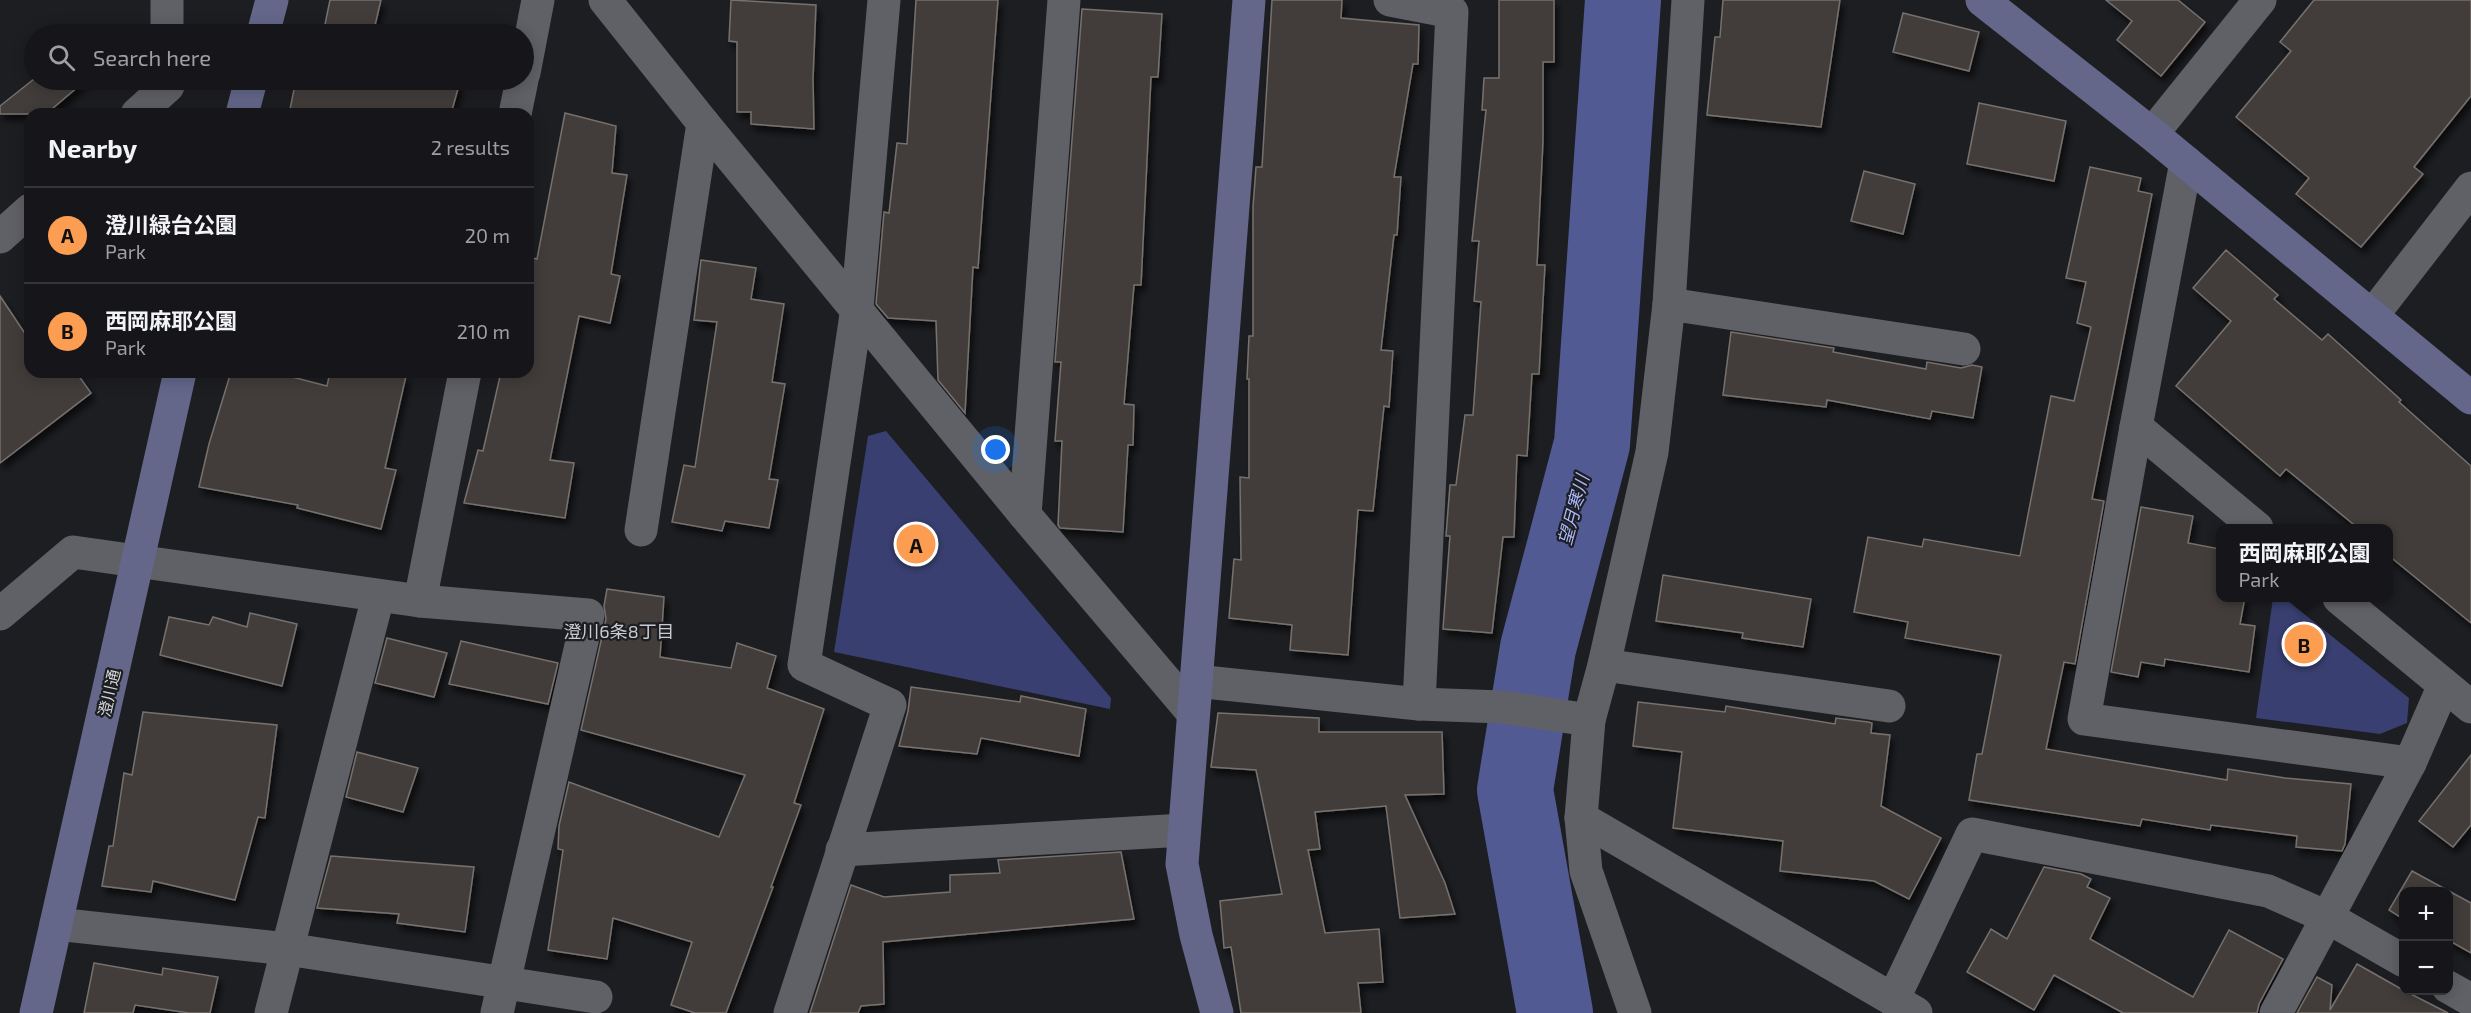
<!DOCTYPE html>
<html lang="en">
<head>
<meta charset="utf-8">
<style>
  :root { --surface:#16161a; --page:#1f1f23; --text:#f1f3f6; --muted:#9e9fa2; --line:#353539; --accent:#fc9d52 }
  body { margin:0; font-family:"Exo 2","Noto Sans JP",sans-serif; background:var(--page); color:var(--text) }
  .controls { position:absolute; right:18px; bottom:18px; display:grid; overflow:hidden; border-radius:12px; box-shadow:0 3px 15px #0003 }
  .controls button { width:54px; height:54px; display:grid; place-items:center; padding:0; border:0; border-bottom:2px solid var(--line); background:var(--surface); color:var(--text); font:30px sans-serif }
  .you { position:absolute; left:996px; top:450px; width:21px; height:21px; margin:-15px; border:4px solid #fff; border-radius:50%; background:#1a73e8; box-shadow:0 0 0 9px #1a73e833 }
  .badge { display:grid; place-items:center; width:39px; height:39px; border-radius:50%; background:var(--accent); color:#111; font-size:20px; font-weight:700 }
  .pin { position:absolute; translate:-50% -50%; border:3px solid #fff; box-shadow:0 2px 6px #0006 }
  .popup { position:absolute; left:2216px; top:524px; width:177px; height:78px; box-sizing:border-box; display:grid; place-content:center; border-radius:12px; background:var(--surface); filter:drop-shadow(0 2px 4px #0005); font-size:20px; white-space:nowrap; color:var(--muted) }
  .popup b { font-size:22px; color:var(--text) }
  .popup::after { content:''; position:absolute; left:50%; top:100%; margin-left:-12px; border:12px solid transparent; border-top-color:var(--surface) }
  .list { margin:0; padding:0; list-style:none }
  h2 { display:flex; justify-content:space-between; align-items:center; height:78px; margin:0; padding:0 24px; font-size:26px }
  h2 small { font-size:20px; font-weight:400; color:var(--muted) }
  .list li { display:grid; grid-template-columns:39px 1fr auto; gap:18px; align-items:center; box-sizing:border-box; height:96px; padding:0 24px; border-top:2px solid var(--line) }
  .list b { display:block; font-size:22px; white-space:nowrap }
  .list p { margin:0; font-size:20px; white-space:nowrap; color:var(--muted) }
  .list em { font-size:20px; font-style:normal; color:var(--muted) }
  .icon { flex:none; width:33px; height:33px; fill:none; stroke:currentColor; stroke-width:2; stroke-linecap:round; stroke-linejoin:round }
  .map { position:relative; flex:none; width:2471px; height:1013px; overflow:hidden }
  .search { position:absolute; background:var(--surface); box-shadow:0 3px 15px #0003; left:24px; top:24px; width:510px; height:66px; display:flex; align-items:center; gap:15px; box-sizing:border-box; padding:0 21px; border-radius:33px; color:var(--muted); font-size:22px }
  .panel { position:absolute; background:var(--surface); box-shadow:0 3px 15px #0003; left:24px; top:108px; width:510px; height:270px; border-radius:18px }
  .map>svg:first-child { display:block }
  .green { fill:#393f70 }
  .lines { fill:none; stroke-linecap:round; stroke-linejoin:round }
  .river { stroke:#525a93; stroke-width:76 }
  .building { fill:#423d3a; stroke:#77716e; stroke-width:1.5; filter:url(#shadow) }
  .street { stroke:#606166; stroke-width:33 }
  .secondary { stroke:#64678a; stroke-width:33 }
  .labels { text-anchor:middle; stroke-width:4.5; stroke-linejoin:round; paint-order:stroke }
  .street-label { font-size:16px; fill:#d8d9dc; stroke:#1d1e22 }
  .water-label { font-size:18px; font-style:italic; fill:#adb9fd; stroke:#1d1e22 }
  .neighbourhood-label { font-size:18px; fill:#c9cad0; stroke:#1d1e22 }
</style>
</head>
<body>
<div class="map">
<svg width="2471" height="1013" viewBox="0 0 2471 1013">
  <defs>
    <filter id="shadow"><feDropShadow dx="3.5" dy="6" stdDeviation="3" flood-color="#0009"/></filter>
  </defs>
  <rect width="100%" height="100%" fill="#1d1e22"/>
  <!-- green -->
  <g class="green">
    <path d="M886,431L1111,698L1110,709L834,652L868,436Z"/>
    <path d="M2273,598H2284L2409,698L2407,723L2380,734L2256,718Z"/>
  </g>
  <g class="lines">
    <!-- river -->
    <path class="river" d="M1555,1013L1515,790L1538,648L1592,444L1623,0"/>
  </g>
  <!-- building -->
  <g class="building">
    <path d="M330,0H381L373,34H323Z"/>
    <path d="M731,0L816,5L813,79L814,129L751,124V112H737V42L729,41Z"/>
    <path d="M916,0H998L978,268L973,267L965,413L938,380L936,321L888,318L876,304L884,212L889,213L897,143L907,144Z"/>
    <path d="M1272,0H1342L1341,18L1419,25L1418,64H1413L1394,177H1401L1397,235H1394L1381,350L1393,351L1389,407L1384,406L1373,511L1358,510L1348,655L1290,650L1292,625L1229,618L1234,559L1241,560L1240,477L1249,478V379H1247L1249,336H1253V207L1256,167H1262Z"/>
    <path d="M1499,0H1554V62H1543V141L1537,265H1545L1539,374H1532L1527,456L1517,455L1514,537H1503L1492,633L1443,629L1450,536H1446L1450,485H1456L1465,415H1473L1481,302L1474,301L1479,241H1472L1486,110H1482L1484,78H1499Z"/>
    <path d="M1723,0H1840L1821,127L1707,115L1715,37H1720Z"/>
    <path d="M2106,0H2178L2205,22L2161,76L2117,40L2132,21Z"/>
    <path d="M2314,0H2471V96L2414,167L2423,174L2361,247L2296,194L2309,178L2236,117L2291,51L2280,42Z"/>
    <path d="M1082,9L1162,14L1158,77H1151L1141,285H1134L1124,404L1134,405L1133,445H1128L1123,532L1060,528L1058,525L1062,441H1055L1061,362H1055Z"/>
    <path d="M1903,13L1979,32L1969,71L1893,52Z"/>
    <path d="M34,79V80H86L46,114H0V106Z"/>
    <path d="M296,80H438L459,85L451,114H289Z"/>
    <path d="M1979,103L2066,121L2054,181L1967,164Z"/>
    <path d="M565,113L616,126L612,173L627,175L611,274L620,276L610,323L579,316L550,460L574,463L565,518L464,503L478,450L483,451L501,372H528V257L537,259Z"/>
    <path d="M2090,167L2141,178L2138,191L2152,194L2092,499L2104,501L2075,664L2064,662L2046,749L2227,780L2228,769L2285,778L2351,784L2345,844L2342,851L2296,847L2297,836L2211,825L2210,830L2142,819L2140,826L1969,800L1977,754H1982L2001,655L1905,638L1908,622L1854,612L1868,537L1922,547L1924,539L2020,556L2051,396L2074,401L2091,327L2077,323L2086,282L2066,278Z"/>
    <path d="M1864,171L1915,184L1903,234L1851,221Z"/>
    <path d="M2226,250L2278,295L2274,299L2322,340L2328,334L2401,400L2399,402L2471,466V623L2388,555V528H2358L2286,469L2280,476L2176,386L2231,321L2193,288Z"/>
    <path d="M701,260L756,268L751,299L784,304L772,382L785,384L769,479L778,480L769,528L725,521L722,531L672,522L684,465L695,467L717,322L694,320Z"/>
    <path d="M0,296L30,341V372H76L91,393L0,463Z"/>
    <path d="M1731,332L1834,348L1833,352L1926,369L1927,362L1961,368L1972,365L1982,367L1973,418L1932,411L1930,419L1827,400L1826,407L1723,395Z"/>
    <path d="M231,372H273L327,386L330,372H380L406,376L385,468L396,470L381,529L297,508L298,505L199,487L209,444Z"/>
    <path d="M2141,507L2193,516L2188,543L2220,549V597H2245L2240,624L2255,626L2249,672L2165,659L2164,666L2141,662L2138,677L2111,672Z"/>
    <path d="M1663,575L1811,599L1803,647L1742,638L1743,633L1656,621Z"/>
    <path d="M607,589L664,597L660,657L731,668L737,643L776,656L767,688L824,709L794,803L801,805L771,887H773L726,1013H695L671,1005L692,942L613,918L607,959L548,950L563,850L558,849L559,826L569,782L719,837L745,775L581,730L606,619L604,606Z"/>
    <path d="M250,613L297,624L282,686L160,655L169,617L209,625L213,617L247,627Z"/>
    <path d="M387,638L447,653L434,697L375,683Z"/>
    <path d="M461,641L558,663L548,704L449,684Z"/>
    <path d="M911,687L1020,702L1021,696L1086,709L1079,756L981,738L977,754L899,746L908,711Z"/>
    <path d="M1638,702L1725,712L1726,706L1835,724L1836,718L1868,722L1872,723L1871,733L1890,735L1881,806L1941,838L1909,899L1874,881L1780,871L1783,841L1673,828L1682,752L1633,746Z"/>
    <path d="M143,712L277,725L265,818L258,817L235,900L153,881L151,892L102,886L109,846H113L124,773L132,775Z"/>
    <path d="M1218,713L1319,718V732H1442L1444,794L1405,795L1445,883L1455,914L1400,918L1386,806L1315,812L1320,849L1308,850L1325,933L1379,929L1383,982L1358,983L1361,1013H1241L1231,947L1224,948L1220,901L1282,894L1256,770L1211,767Z"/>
    <path d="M357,752L418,768L403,812L346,797Z"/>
    <path d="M2471,755V825L2453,847L2419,821Z"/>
    <path d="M1121,852L1134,919L883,942L884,1004L861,1006L858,1013H810L851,885L884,897L950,892V875L1000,873L998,860Z"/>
    <path d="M331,856L474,867L465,932L397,923L399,914L317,908Z"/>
    <path d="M2044,867L2081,874L2091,879L2087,887L2110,898L2090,939L2193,997L2229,930L2283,959L2259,1004L2257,1013H2123L2054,975L2034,1010L1967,972L1991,929L2007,939Z"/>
    <path d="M2412,871L2471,903V953L2448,940V891H2403V919L2389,910Z"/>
    <path d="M94,963L162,975L163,968L218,977L210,1013H189L135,1005L133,1013H84Z"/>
    <path d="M2357,964L2403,990L2448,1013H2297L2317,977L2332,985L2330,1010Z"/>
  </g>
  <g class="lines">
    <!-- street -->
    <g class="street">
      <path d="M167,0V34"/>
      <path d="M605,0L703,123L1025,515L1193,713"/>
      <path d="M1390,0L1452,12L1419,704"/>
      <path d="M524,73L538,0"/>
      <path d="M137,114L168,86"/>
      <path d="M515,114L522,80"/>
      <path d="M2152,134L2260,0"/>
      <path d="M2186,162L2136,427L2257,528"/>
      <path d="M0,237L30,210"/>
      <path d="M1669,304L1964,349"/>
      <path d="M2372,316L2471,188"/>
      <path d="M2136,427L2084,719L2410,763L2444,685"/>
      <path d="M1025,515L1064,0"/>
      <path d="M641,530L703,123"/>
      <path d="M2339,598L2471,707"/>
      <path d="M420,601L588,615L497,1013"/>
      <path d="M0,614L73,552L420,601L465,372"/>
      <path d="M1604,665L1889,706"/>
      <path d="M1195,681L1419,704L1502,707L1589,720"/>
      <path d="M1581,818L1916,1013"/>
      <path d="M842,850L1184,830"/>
      <path d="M56,924L287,949L596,997"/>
      <path d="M2448,987L2471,1000"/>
      <path d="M1893,1000L1972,834L2268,891L2327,917L2404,961"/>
      <path d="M271,1013L378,597"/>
      <path d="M790,1013L890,705L804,665L857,308L884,0"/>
      <path d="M1635,1013L1586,871L1581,818L1589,720L1604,665L1652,452L1669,304L1688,0"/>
      <path d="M2276,1013L2410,763"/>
    </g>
    <!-- secondary -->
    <g class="secondary">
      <path d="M1982,0L2152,134L2471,398"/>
      <path d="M263,34L272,0"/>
      <path d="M242,114L251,80"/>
      <path d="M36,1013L180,372"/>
      <path d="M1217,1013L1196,935L1182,864L1249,0"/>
    </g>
  </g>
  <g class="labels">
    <!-- street labels -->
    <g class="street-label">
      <text transform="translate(109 693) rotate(-77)" y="6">澄川通</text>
    </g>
    <!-- water labels -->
    <g class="water-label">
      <text transform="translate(1574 510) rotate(-75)" y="6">望月寒川</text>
    </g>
    <!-- neighbourhood labels -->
    <g class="neighbourhood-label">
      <text x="619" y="638">澄川6条8丁目</text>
    </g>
  </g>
</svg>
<div class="controls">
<button>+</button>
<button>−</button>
</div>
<div class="you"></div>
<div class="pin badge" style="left:916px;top:544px">A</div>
<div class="pin badge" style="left:2304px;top:644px">B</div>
<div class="popup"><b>西岡麻耶公園</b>Park</div>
<div class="search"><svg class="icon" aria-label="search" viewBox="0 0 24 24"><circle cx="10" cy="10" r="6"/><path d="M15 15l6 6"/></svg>Search here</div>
<section class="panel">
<h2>Nearby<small>2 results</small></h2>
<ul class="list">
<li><span class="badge">A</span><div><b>澄川緑台公園</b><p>Park</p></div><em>20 m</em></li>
<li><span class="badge">B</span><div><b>西岡麻耶公園</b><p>Park</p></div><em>210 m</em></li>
</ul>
</section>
</div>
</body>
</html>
